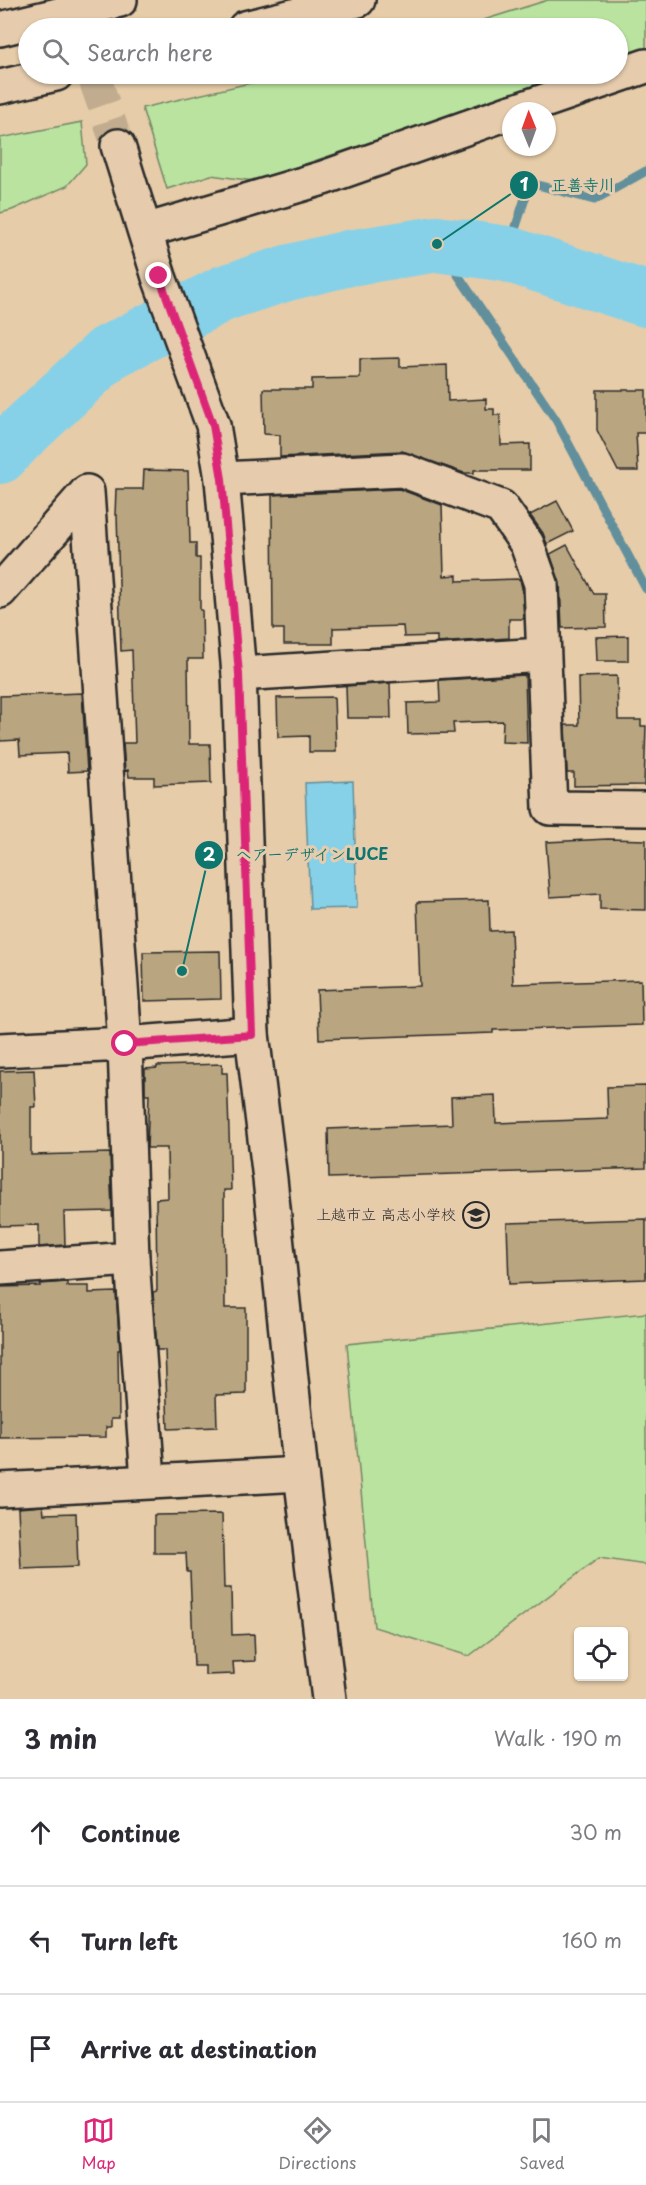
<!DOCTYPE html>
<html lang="en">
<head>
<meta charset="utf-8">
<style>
  :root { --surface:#fff; --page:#f2f2f3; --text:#2b2b33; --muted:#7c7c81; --line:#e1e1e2; --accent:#db2777 }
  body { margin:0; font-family:"Playpen Sans","Klee One",sans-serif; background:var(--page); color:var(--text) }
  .controls { position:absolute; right:18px; bottom:18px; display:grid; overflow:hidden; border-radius:6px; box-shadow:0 2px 4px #0004 }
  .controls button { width:54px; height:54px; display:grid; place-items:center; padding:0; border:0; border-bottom:2px solid var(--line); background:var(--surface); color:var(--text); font:30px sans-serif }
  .compass { position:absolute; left:502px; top:102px; width:54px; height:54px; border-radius:50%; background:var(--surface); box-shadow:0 2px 4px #0004; rotate:359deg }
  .stop { position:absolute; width:18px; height:18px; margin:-14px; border:4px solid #db2777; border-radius:50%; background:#fff }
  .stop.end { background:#db2777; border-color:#fff; box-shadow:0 2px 6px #0008 }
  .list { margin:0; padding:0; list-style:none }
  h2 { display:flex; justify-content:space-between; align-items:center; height:78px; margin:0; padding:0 24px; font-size:26px }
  h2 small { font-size:20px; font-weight:400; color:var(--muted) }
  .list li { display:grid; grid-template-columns:39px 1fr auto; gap:18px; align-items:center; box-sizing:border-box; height:108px; padding:0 24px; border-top:2px solid var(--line) }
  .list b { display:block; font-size:22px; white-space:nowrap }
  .list em { font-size:20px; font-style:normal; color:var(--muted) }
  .icon { flex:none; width:33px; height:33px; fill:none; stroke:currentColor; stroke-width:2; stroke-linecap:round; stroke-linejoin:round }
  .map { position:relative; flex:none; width:646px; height:1699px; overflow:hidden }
  .search { position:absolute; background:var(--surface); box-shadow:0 2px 4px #0004; left:18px; right:18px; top:18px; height:66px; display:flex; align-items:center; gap:15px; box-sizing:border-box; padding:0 21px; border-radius:33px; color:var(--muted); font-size:22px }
  .sheet { height:402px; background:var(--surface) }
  nav { display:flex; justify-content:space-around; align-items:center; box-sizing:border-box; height:84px; border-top:2px solid var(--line); background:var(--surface); font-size:16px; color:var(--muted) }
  nav a { display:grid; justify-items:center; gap:3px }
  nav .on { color:var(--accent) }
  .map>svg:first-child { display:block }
  .green { fill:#bae39f; stroke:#728765; stroke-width:1.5 }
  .water { fill:#87d1e8; stroke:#628f9c; stroke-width:1.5 }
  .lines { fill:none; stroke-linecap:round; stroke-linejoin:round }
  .stream { stroke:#628f9c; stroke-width:9 }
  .river { stroke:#87d1e8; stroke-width:56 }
  .building { fill:#b9a580; stroke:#2b2b2b; stroke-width:1.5 }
  .tertiary-tunnel { stroke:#c1ac8f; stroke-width:33; stroke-dasharray:33 16; stroke-linecap:butt }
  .minor-casing { stroke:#2b2b2b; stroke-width:38 }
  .tertiary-casing { stroke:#2b2b2b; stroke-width:38 }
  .motorway-casing { stroke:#2b2b2b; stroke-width:38 }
  .minor { stroke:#e6ccad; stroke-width:33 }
  .tertiary { stroke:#e6ccad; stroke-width:33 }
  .motorway { stroke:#e6ccad; stroke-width:33 }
  .route { stroke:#db2777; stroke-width:8 }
  .labels { text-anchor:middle; stroke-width:6; stroke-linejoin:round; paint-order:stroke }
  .poi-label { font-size:15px; fill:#2b2b2b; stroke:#e6ccad; text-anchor:end }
  .leader { fill:none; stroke:#0f766e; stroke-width:2 }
  .callout-dot { fill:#0f766e; stroke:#e6ccad; stroke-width:2 }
  .mark-label { font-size:18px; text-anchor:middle; font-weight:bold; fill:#fff }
  .callout-label { font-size:16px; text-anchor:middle; font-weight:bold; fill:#0f766e; stroke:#e6ccad; stroke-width:6; stroke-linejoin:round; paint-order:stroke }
</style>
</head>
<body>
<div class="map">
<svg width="646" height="1699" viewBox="0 0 646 1699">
  <rect width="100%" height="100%" fill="#e6cca8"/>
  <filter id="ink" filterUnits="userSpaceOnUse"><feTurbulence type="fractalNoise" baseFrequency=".0167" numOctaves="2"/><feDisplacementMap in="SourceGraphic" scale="12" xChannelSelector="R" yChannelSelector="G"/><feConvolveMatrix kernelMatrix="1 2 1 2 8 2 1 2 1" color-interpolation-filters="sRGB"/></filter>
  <g filter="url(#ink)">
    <!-- green -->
    <g class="green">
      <path d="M548,0H646V50L618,60V28H458Z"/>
      <path d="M289,74H576L254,181L211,175L167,189L142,108Z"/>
      <path d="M82,122L86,164L67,186L12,210L0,213V138Z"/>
      <path d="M646,1313V1565L599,1558L469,1656L374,1627L347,1344Z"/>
    </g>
    <!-- water -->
    <path class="water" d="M353,781L357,908L310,909L305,783Z"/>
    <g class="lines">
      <!-- stream -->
      <g class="stream">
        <path d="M437,244L556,420L646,589"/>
        <path d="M507,254L530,183L594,200L646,171"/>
      </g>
      <!-- river -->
      <path class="river" d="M0,456L18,437L108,353L224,293L287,273L349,258L437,244L507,254L646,299"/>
    </g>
    <!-- building -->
    <g class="building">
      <path d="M400,358V367L447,365L448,401L486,399V409H494V415H500L501,445L530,444V470H474V473H464L402,451L280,457V435L264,434L263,389H312V379L360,378V359Z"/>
      <path d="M597,390H646V433H636L638,471H618L597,430Z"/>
      <path d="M144,470L188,471L190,543H196V558H200V610H202L203,659H188L189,744H210L211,783L154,785V777H129L128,770L125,771L123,743H135L132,650L121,651L117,515H115L116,489H143Z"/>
      <path d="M399,489L442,505L444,576L457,575V581L520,579L522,588L524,619H509V638L437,643V636L404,637L403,626L333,628V644H284V629H273L272,495Z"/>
      <path d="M557,501L573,531L547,544L543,533L530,515Z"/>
      <path d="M567,545L594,594H605L606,627L562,628L560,583L550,554Z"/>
      <path d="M628,636V661H597L596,637Z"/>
      <path d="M525,675L527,743L502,742L503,721L453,723L454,733L408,734L407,703L440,702L439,680Z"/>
      <path d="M617,676L618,720H641V726H646L644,785L574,786V773H567L565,725H579L578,677Z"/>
      <path d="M390,683L391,718H347L346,686Z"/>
      <path d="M82,693L87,771L68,772L67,753L20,755L19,740L0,741V696Z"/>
      <path d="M334,697L336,752H309V736L278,737L277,698Z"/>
      <path d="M608,839L646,840V910L600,909V894L550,897L546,842Z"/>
      <path d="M489,900L490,931L511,930L513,984L641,980L642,1025L493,1030V1033L319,1039L317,990L420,986L417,902Z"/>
      <path d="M220,951L221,999L144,1001L143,952Z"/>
      <path d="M222,1064V1073H227L231,1190H224L225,1308H246V1394L216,1395L217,1427L168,1429L165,1350H157L153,1292L157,1291L156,1199L168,1198L167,1148H147L149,1095H145V1069L157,1068V1066Z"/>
      <path d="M34,1070L36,1107H31V1155L110,1153L112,1211L64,1212L65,1245L39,1247V1225L0,1226V1071Z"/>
      <path d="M646,1086V1168L329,1178L328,1129L452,1124L451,1097L495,1095L496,1123L608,1119L607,1087Z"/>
      <path d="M646,1219V1279L509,1284L507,1223Z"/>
      <path d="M67,1282V1286H89V1293L116,1292L120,1350H118L119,1419H111V1427H106V1437L0,1438V1287L41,1286L40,1284Z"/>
      <path d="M43,1506L44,1514L76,1513L78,1567L21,1569L18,1508Z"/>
      <path d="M222,1514L224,1588H231L232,1635L254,1634L255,1661L233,1662L234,1674L205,1675V1666H194L190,1572H187L186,1553H154V1515Z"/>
    </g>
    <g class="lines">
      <!-- tertiary-tunnel -->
      <path class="tertiary-tunnel" d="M93,74L118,146"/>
      <defs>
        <g id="minor">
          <path d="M515,111L646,66"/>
          <path d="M145,231L323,178L511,112"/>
          <path d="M222,479L402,470L501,507L527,544L541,584L550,808L646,809"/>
          <path d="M0,591L87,492L125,1044L132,1259L0,1268"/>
          <path d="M239,674L543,655"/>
          <path d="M0,1050L125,1044L252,1034"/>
          <path d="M132,1259L148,1480"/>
          <path d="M0,1490L301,1474"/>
        </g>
        <path id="tertiary" d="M118,146L159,277L213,425L222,479L239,674L252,1034L270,1179L301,1474L329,1699"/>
        <g id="motorway">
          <path d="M245,28L358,0"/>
          <path d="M0,29L120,0"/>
          <path d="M0,87L56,74"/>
        </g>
      </defs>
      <!-- minor casing -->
      <use href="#minor" class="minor-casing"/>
      <!-- tertiary casing -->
      <use href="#tertiary" class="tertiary-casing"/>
      <!-- motorway casing -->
      <use href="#motorway" class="motorway-casing"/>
      <!-- minor -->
      <use href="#minor" class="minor"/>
      <!-- tertiary -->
      <use href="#tertiary" class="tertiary"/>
      <!-- motorway -->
      <use href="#motorway" class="motorway"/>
    </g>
  </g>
  <g class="lines" filter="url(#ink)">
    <!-- route -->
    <path class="route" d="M125,1044L252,1035L239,674L222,479L213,425L159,276"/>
  </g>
  <!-- icons -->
  <defs>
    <symbol id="school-ring" viewBox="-11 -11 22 22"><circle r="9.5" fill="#e6ccad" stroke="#2b2b2b" stroke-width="1.5"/><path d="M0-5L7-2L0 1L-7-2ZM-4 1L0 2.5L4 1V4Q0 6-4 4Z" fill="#2b2b2b"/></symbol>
  </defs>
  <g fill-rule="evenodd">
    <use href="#school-ring" x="461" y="1200" width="30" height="30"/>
  </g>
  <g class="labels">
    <!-- poi labels -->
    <g class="poi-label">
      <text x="456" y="1220">上越市立 高志小学校</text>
    </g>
  </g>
  <!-- callouts -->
  <path class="leader" d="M437 244L524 185M182 971L209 855"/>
  <g class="callout-dot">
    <circle cx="437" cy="244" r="6"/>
    <circle cx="182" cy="971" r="6"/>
    <circle cx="524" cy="185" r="15"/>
    <circle cx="209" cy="855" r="15"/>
  </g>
  <g class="mark-label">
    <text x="524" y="191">1</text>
    <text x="209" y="861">2</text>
  </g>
  <g class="callout-label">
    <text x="583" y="191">正善寺川</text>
    <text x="312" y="860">ヘアーデザインLUCE</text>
  </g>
</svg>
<div class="controls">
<button><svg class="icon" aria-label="locate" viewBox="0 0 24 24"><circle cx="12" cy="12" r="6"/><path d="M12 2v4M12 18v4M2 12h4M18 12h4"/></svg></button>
</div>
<svg class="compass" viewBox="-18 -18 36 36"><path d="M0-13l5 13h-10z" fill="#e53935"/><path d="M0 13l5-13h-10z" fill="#7c7c81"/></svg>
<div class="stop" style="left:125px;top:1044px"></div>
<div class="stop end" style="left:159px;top:276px"></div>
<div class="search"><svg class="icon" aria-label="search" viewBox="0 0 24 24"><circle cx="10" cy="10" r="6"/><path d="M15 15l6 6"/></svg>Search here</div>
</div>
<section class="sheet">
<h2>3 min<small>Walk · 190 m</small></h2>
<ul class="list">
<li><svg class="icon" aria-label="ahead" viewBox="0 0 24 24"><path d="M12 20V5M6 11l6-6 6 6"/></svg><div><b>Continue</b></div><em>30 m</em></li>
<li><svg class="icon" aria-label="left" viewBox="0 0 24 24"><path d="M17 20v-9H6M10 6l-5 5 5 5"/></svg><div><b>Turn left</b></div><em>160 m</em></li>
<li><svg class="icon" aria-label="arrive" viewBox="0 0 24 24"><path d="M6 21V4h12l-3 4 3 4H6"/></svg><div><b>Arrive at destination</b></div></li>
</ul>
</section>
<nav>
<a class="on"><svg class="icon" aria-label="map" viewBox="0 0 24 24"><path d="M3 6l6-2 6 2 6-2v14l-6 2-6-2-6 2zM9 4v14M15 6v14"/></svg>Map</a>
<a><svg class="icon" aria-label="directions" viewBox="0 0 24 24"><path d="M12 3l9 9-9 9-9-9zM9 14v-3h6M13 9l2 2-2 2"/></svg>Directions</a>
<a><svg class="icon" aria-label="saved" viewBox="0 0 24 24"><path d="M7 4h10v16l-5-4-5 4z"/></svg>Saved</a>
</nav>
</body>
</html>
